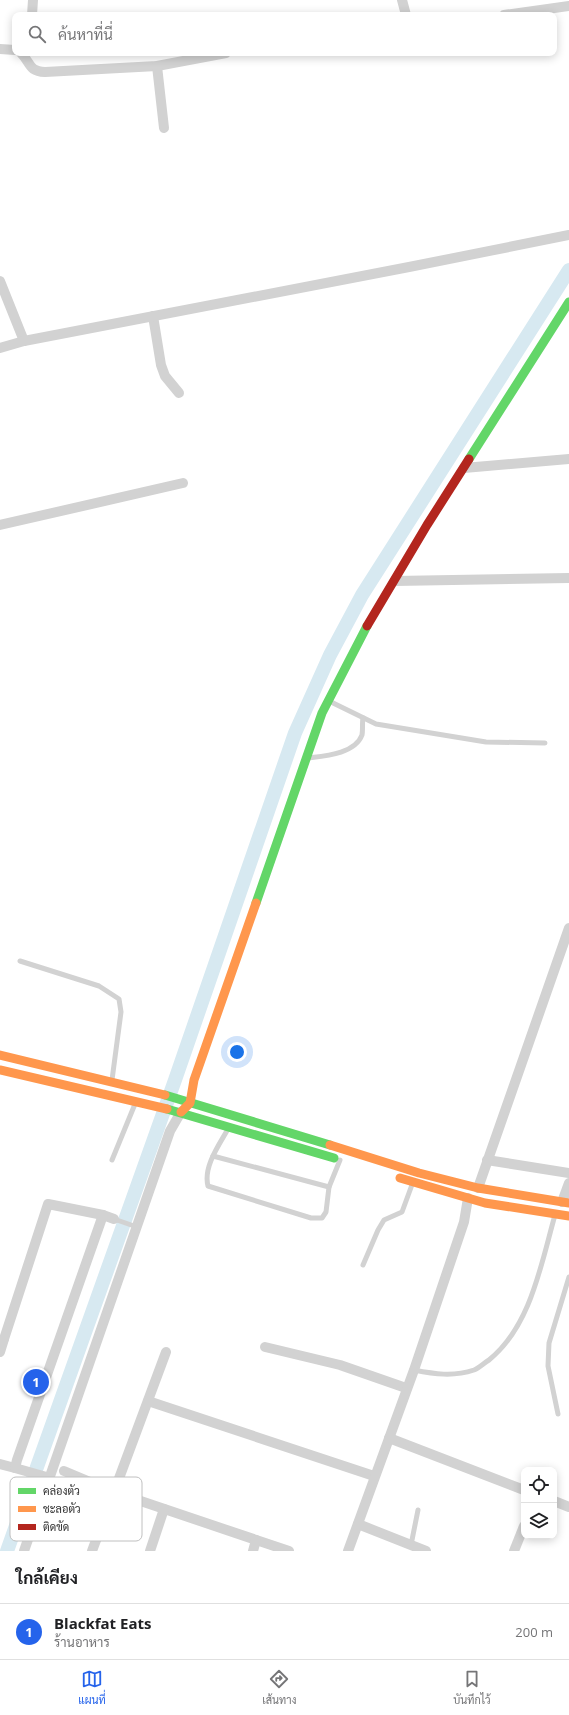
<!DOCTYPE html>
<html lang="th">
<head>
<meta charset="utf-8">
<style>
  :root { --surface:#fff; --page:#f6f6f6; --text:#202124; --muted:#757577; --line:#e0e0e0; --accent:#2563eb }
  body { margin:0; font-family:"Open Sans",Sarabun,sans-serif; background:var(--page); color:var(--text) }
  .controls { position:absolute; right:12px; bottom:12px; display:grid; overflow:hidden; border-radius:8px; box-shadow:0 2px 10px #0003 }
  .controls button { width:36px; height:36px; display:grid; place-items:center; padding:0; border:0; border-bottom:1px solid var(--line); background:var(--surface); color:var(--text); font:20px sans-serif }
  .you { position:absolute; left:237px; top:1052px; width:14px; height:14px; margin:-10px; border:3px solid #fff; border-radius:50%; background:#1a73e8; box-shadow:0 0 0 6px #1a73e833 }
  .badge { display:grid; place-items:center; width:26px; height:26px; border-radius:50%; background:var(--accent); color:#fff; font-size:13px; font-weight:700 }
  .pin { position:absolute; translate:-50% -50%; border:2px solid #fff; box-shadow:0 1px 4px #0006 }
  .list { margin:0; padding:0; list-style:none }
  h2 { display:flex; justify-content:space-between; align-items:center; height:52px; margin:0; padding:0 16px; font-size:17px }
  h2 small { font-size:13px; font-weight:400; color:var(--muted) }
  .list li { display:grid; grid-template-columns:26px 1fr auto; gap:12px; align-items:center; box-sizing:border-box; height:56px; padding:0 16px; border-top:1px solid var(--line) }
  .list b { display:block; font-size:15px; white-space:nowrap }
  .list p { margin:0; font-size:13px; white-space:nowrap; color:var(--muted) }
  .list em { font-size:13px; font-style:normal; color:var(--muted) }
  .icon { flex:none; width:22px; height:22px; fill:none; stroke:currentColor; stroke-width:2; stroke-linecap:round; stroke-linejoin:round }
  .map { position:relative; flex:none; width:569px; height:1551px; overflow:hidden }
  .search { position:absolute; background:var(--surface); box-shadow:0 2px 10px #0003; left:12px; right:12px; top:12px; height:44px; display:flex; align-items:center; gap:10px; box-sizing:border-box; padding:0 14px; border-radius:8px; color:var(--muted); font-size:15px }
  .sheet { height:108px; background:var(--surface) }
  nav { display:flex; justify-content:space-around; align-items:center; box-sizing:border-box; height:56px; border-top:1px solid var(--line); background:var(--surface); font-size:11px; color:var(--muted) }
  nav a { display:grid; justify-items:center; gap:2px }
  nav .on { color:var(--accent) }
  .map>svg:first-child { display:block }
  .lines { fill:none; stroke-linecap:round; stroke-linejoin:round }
  .canal { stroke:#d7e9f1; stroke-width:14 }
  .lane { stroke:#d2d2d2; stroke-width:5 }
  .street { stroke:#d2d2d2; stroke-width:10 }
  .fast { stroke:#63d668; stroke-width:9 }
  .slow { stroke:#ff974d; stroke-width:9 }
  .jam { stroke:#b3261e; stroke-width:9 }
  .key { fill:#fff; stroke:#c0c0c0; stroke-width:1 }
  .key-label { font-size:11px; fill:#2d2d2d }
</style>
</head>
<body>
<div class="map">
<svg width="569" height="1551" viewBox="0 0 569 1551">
  <rect width="100%" height="100%" fill="#fff"/>
  <g class="lines">
    <!-- canal -->
    <path class="canal" d="M7,1551L175,1080L295,733L330,655L362,595L569,270"/>
    <!-- lane -->
    <g class="lane">
      <path d="M329,701L376,724L486,742L545,743"/>
      <path d="M308,758C324,756 355,754 362,735C363,730 362,723 363,718"/>
      <path d="M20,961L99,986L119,999L121,1012L112,1080"/>
      <path d="M228,1129C219,1145 203,1167 208,1186L311,1218H322L326,1212L329,1187L340,1160"/>
      <path d="M213,1156L329,1187"/>
      <path d="M112,1160L135,1104"/>
      <path d="M114,1219L137,1227"/>
      <path d="M363,1265L378,1230L384,1220L402,1212L413,1182"/>
      <path d="M414,1370C434,1374 453,1377 474,1370C479,1368 484,1363 489,1360C531,1326 541,1264 555,1215"/>
      <path d="M558,1414L548,1366L549,1343L569,1277"/>
      <path d="M411,1545L418,1510"/>
    </g>
    <!-- street -->
    <g class="street">
      <path d="M402,0L406,15"/>
      <path d="M32,15L33,0"/>
      <path d="M504,15L569,6"/>
      <path d="M0,49L15,50"/>
      <path d="M21,53C31,63 28,71 45,72L157,66L226,53"/>
      <path d="M157,66L164,128"/>
      <path d="M0,281L24,341"/>
      <path d="M153,316L161,365L165,376L179,393"/>
      <path d="M0,348L24,341L409,267L569,235"/>
      <path d="M464,468L569,459"/>
      <path d="M0,525L183,483"/>
      <path d="M395,581L569,578"/>
      <path d="M487,1160L569,1173"/>
      <path d="M478,1188L569,928"/>
      <path d="M562,1202L569,1183"/>
      <path d="M0,1340L4,1339L48,1204L103,1215"/>
      <path d="M265,1347L340,1365L406,1388"/>
      <path d="M0,1352L4,1339"/>
      <path d="M148,1401L374,1476"/>
      <path d="M389,1438L524,1490"/>
      <path d="M0,1464L15,1468"/>
      <path d="M64,1471L114,1492L289,1551"/>
      <path d="M50,1478L15,1468L17,1460L103,1215L114,1219"/>
      <path d="M554,1501L569,1507"/>
      <path d="M358,1524L426,1551"/>
      <path d="M24,1551L170,1131L181,1112"/>
      <path d="M92,1551L166,1352"/>
      <path d="M150,1551L164,1509"/>
      <path d="M253,1551L256,1540"/>
      <path d="M348,1551L414,1370L464,1222L468,1198"/>
      <path d="M514,1551L524,1526"/>
    </g>
    <!-- fast -->
    <g class="fast">
      <path d="M469,459L569,302"/>
      <path d="M256,903L322,713L367,626"/>
      <path d="M165,1095L330,1145"/>
      <path d="M167,1109L334,1158"/>
    </g>
    <!-- slow -->
    <g class="slow">
      <path d="M0,1055L165,1095"/>
      <path d="M0,1070L167,1109"/>
      <path d="M181,1112L190,1103L194,1080L256,903"/>
      <path d="M330,1145L419,1173L478,1188L569,1203"/>
      <path d="M400,1178L485,1203L569,1216"/>
    </g>
    <!-- jam -->
    <path class="jam" d="M367,626L427,525L469,459"/>
  </g>
  <!-- legend -->
  <rect x="10" y="1477" width="132" height="64" rx="6" class="key"/>
  <rect x="18" y="1488" width="18" height="6" fill="#63d668"/>
  <rect x="18" y="1506" width="18" height="6" fill="#ff974d"/>
  <rect x="18" y="1524" width="18" height="6" fill="#b3261e"/>
  <g class="key-label">
    <text x="43" y="1495">คล่องตัว</text>
    <text x="43" y="1513">ชะลอตัว</text>
    <text x="43" y="1531">ติดขัด</text>
  </g>
</svg>
<div class="controls">
<button><svg class="icon" aria-label="locate" viewBox="0 0 24 24"><circle cx="12" cy="12" r="6"/><path d="M12 2v4M12 18v4M2 12h4M18 12h4"/></svg></button>
<button><svg class="icon" aria-label="layers" viewBox="0 0 24 24"><path d="M12 4l9 5-9 5-9-5zM3 14l9 5 9-5"/></svg></button>
</div>
<div class="you"></div>
<div class="pin badge" style="left:36px;top:1382px">1</div>
<div class="search"><svg class="icon" aria-label="search" viewBox="0 0 24 24"><circle cx="10" cy="10" r="6"/><path d="M15 15l6 6"/></svg>ค้นหาที่นี่</div>
</div>
<section class="sheet">
<h2>ใกล้เคียง<small></small></h2>
<ul class="list">
<li><span class="badge">1</span><div><b>Blackfat Eats</b><p>ร้านอาหาร</p></div><em>200 m</em></li>
</ul>
</section>
<nav>
<a class="on"><svg class="icon" aria-label="map" viewBox="0 0 24 24"><path d="M3 6l6-2 6 2 6-2v14l-6 2-6-2-6 2zM9 4v14M15 6v14"/></svg>แผนที่</a>
<a><svg class="icon" aria-label="directions" viewBox="0 0 24 24"><path d="M12 3l9 9-9 9-9-9zM9 14v-3h6M13 9l2 2-2 2"/></svg>เส้นทาง</a>
<a><svg class="icon" aria-label="saved" viewBox="0 0 24 24"><path d="M7 4h10v16l-5-4-5 4z"/></svg>บันทึกไว้</a>
</nav>
</body>
</html>
